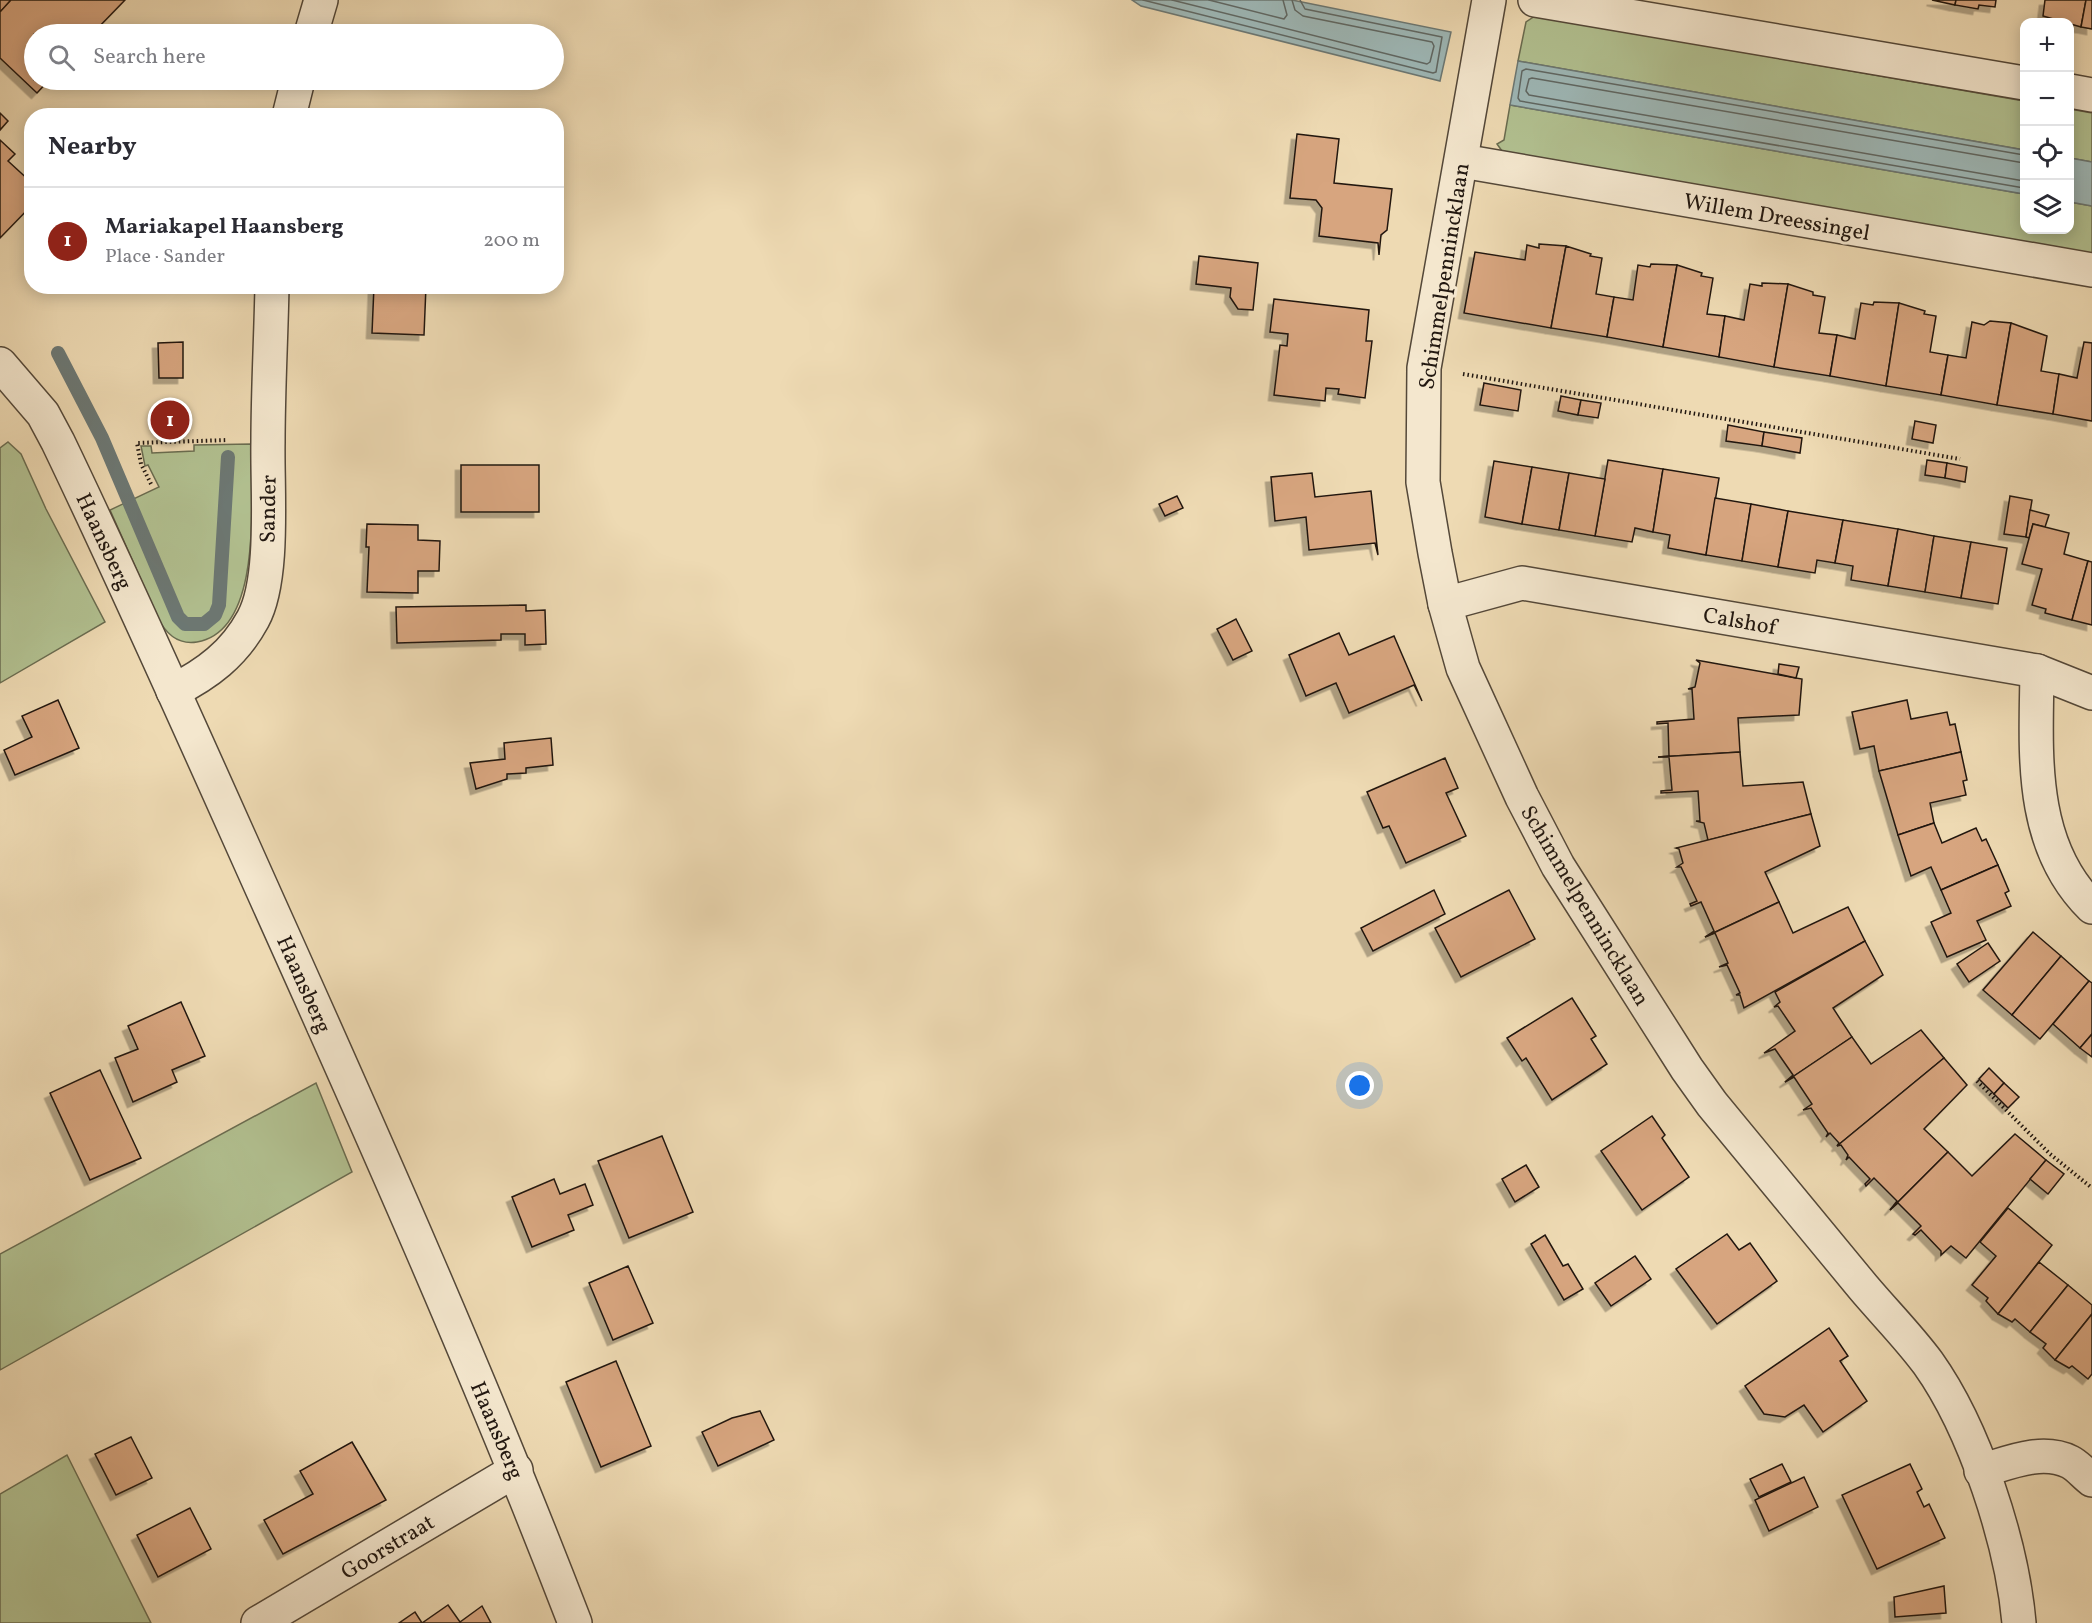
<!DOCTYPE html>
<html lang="en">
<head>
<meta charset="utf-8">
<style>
  :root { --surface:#fff; --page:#f2f2f3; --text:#2b2b33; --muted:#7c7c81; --line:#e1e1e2; --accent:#8f2418 }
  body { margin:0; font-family:Vollkorn,serif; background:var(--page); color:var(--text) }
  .controls { position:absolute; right:18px; top:18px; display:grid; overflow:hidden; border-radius:12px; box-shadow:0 3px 15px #0003 }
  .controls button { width:54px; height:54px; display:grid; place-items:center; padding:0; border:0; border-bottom:2px solid var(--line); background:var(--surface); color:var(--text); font:30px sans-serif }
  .you { position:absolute; left:1360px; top:1086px; width:21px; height:21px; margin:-15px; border:4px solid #fff; border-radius:50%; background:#1a73e8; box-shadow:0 0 0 9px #1a73e833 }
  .badge { display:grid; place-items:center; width:39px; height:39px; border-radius:50%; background:var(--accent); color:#fff; font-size:20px; font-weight:700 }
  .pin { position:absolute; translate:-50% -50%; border:3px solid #fff; box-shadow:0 2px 6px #0006 }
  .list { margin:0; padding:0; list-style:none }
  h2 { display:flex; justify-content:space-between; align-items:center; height:78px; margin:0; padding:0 24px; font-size:26px }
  h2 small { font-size:20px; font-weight:400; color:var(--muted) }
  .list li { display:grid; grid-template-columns:39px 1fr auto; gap:18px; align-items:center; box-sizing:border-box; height:108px; padding:0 24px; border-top:2px solid var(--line) }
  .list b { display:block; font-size:22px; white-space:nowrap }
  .list p { margin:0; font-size:20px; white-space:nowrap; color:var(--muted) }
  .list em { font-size:20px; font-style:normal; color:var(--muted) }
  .icon { flex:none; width:33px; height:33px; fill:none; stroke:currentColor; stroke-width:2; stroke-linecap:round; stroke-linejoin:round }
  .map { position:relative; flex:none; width:2092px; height:1623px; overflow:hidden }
  .search { position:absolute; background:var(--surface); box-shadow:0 3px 15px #0003; left:24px; top:24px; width:540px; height:66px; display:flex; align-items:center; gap:15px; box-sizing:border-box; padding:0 21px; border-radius:33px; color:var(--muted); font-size:22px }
  .panel { position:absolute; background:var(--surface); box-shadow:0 3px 15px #0003; left:24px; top:108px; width:540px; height:186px; border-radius:24px }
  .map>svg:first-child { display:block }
  .green { fill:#b2c191; stroke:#6a6c50; stroke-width:1.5 }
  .water { fill:#9eb8b7; stroke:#6c7874; stroke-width:1.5 }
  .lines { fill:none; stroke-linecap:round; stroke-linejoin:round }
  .shore { stroke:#606864; stroke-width:1.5 }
  .stream { stroke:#6c7874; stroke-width:14 }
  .building { fill:#d7a57f; stroke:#211710; stroke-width:1.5; filter:url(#shadow) }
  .minor-casing { stroke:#544839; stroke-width:36 }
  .path { stroke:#211710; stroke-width:4; stroke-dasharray:1.5 3; stroke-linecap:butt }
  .minor { stroke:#f4e7ce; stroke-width:33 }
  .labels { text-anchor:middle; stroke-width:6; stroke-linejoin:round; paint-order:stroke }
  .street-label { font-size:22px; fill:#211710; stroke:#f4e7ce }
</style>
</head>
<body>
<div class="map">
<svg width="2092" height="1623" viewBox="0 0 2092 1623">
  <defs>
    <filter id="shadow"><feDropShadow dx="-5.5" dy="5.5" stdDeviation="0" flood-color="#0004"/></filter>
  </defs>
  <rect width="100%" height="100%" fill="#eedab3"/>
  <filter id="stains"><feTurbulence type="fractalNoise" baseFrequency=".00333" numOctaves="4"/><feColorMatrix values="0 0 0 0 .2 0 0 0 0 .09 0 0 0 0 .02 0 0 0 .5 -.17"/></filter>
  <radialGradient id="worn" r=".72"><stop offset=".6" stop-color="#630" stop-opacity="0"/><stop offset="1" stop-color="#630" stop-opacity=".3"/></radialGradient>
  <!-- green -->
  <g class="green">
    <path d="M1535,16L2024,101V150L1518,61L1526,22Z"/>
    <path d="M1510,105L2024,194V230H2070V202L2092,206V256L1502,151L1497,144L1504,140Z"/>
    <path d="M2070,109L2092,113V162L2070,158Z"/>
    <path d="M8,442L21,454L46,509L105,622L0,683V448Z"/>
    <path d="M251,444C250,494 265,630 197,642C178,645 166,634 158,618L110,510L159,487L148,465L145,466L141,446H151L152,453L194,451V445Z"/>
    <path d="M316,1083L352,1172L0,1370V1254Z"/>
    <path d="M67,1455L151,1623H0V1494Z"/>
  </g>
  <!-- water -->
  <g class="water">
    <path d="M1132,0H1292L1451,32L1440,81L1141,6Z"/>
    <path d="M1518,61L2024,150V194L1510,105Z"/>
    <path d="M2070,158L2092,162V206L2070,202Z"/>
  </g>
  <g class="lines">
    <!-- shore -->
    <g class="shore">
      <path d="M1143,0L1433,73L1436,72L1442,37L1305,9L1300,0"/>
      <path d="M1172,0L1427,64L1430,62L1434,46L1432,42L1303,16L1295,10L1292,0"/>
      <path d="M1209,0L1284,19L1287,15L1283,0"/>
      <path d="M2024,155L1526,69L1522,71L1518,98L1520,101L2024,188"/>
      <path d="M2024,163L1532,78L1529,79L1526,91L1529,95L2024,181"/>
    </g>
    <!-- stream -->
    <path class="stream" d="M58,353L102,438L178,617L185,624H204L215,615L219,605L228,457"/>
  </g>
  <!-- building -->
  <g class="building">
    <path d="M0,0H11L0,12Z"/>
    <path d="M11,0H125L92,34H34V80H49L37,93L0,58V12Z"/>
    <path d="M1932,0H1956L1955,5Z"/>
    <path d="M1956,0H1996L1995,7L1979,5L1978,9L1955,5Z"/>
    <path d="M2045,0H2086L2081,27L2043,16Z"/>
    <path d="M2086,0H2092V29L2081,27Z"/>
    <path d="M0,113L8,121L0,130Z"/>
    <path d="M1297,134L1339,139L1334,183L1392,189L1387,230L1381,235L1379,255L1378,243L1319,236L1322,208L1316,200L1290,198Z"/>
    <path d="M0,140L15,154L8,161L32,183V205L0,238Z"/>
    <path d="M1539,244L1566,246L1551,328L1464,313L1475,252L1525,260L1527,245L1539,248Z"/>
    <path d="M1566,246L1591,254L1590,256L1602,258L1596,294L1614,297L1607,337L1551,328Z"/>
    <path d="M1199,256L1258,263L1253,310L1238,309L1230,297L1231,288L1196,284Z"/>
    <path d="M1651,264L1677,265L1663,347L1607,337L1614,297L1633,300L1638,265L1650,267Z"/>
    <path d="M1677,265L1702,273L1701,276L1713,278L1707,314L1725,316L1719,357L1663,347Z"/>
    <path d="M1762,283L1788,284L1774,367L1719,357L1725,316L1744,320L1750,284L1762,286Z"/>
    <path d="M1788,284L1813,292V295L1825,297L1819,333L1837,335L1830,376L1774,367Z"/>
    <path d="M374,286H426L424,335L372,333Z"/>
    <path d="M1274,299L1369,310L1366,341H1372L1365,398L1338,394L1339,389L1326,388L1325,401L1274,395L1280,345L1287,346L1288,334L1270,332Z"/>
    <path d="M1874,302L1899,303L1886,386L1830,376L1837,335L1855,339L1861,303L1873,305Z"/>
    <path d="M1899,303L1925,311L1924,314L1936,316L1930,352L1948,355L1941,395L1886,386Z"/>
    <path d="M1990,321L2011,323L1997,405L1941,395L1948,355L1966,358L1972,322L1984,325Z"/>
    <path d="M2011,323L2047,336L2041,371L2059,374L2053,414L1997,405Z"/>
    <path d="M183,342V378H159L158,343Z"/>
    <path d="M2084,342L2092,343V421L2053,414L2059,374L2077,378Z"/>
    <path d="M1484,383L1521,390L1518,411L1480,405Z"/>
    <path d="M1561,396L1581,400L1578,415L1558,411Z"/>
    <path d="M1581,400L1601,403L1598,418L1578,415Z"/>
    <path d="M1915,421L1936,425L1933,443L1912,439Z"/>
    <path d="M1728,425L1764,432L1762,446L1726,441Z"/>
    <path d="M1764,432L1802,438L1800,453L1762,446Z"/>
    <path d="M1608,460L1663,469L1653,532L1635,528L1632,542L1595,536Z"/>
    <path d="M1927,460L1947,463L1945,478L1925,475Z"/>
    <path d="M1494,461L1532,467L1522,524L1485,517Z"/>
    <path d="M1947,463L1967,467L1965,482L1945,478Z"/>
    <rect x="461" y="465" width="78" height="47"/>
    <path d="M1532,467L1569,473L1559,530L1522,524Z"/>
    <path d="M1663,469L1719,478L1706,555L1668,548L1670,535L1653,532Z"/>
    <path d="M1312,473L1315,497L1371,491L1378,555L1375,543L1309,550L1306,517L1275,521L1271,477Z"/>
    <path d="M1569,473L1605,479L1595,536L1559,530Z"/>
    <path d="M1177,496L1183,508L1165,516L1159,504Z"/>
    <path d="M2010,496L2032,500L2026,537L2004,534Z"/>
    <path d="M1715,498L1751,504L1742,561L1706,555Z"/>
    <path d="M1751,504L1788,511L1778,567L1742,561Z"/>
    <path d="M2030,510L2049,515L2045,527L2033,524L2029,538L2026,537Z"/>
    <path d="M1788,511L1843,520L1835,563L1817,560L1815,573L1778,567Z"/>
    <path d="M1843,520L1898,529L1888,586L1851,580L1853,566L1835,563Z"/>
    <path d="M367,524L418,525V540L440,541L439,571H418V593L367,592L369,547H366Z"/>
    <path d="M2033,524L2069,533L2064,554L2088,561L2072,620L2045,613L2046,609L2032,605L2042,569L2022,564Z"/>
    <path d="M1898,529L1934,536L1925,592L1888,586Z"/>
    <path d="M1934,536L1971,542L1961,598L1925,592Z"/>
    <path d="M1971,542L2007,548L1998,604L1961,598Z"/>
    <path d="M2088,561L2092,562V625L2072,620Z"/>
    <path d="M526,605V611L545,610L546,644L525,645V634H501V640L397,643L396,607Z"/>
    <path d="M1236,619L1252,651L1233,660L1217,629Z"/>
    <path d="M1339,633L1349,655L1394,636L1422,701L1414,685L1349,713L1336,683L1306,696L1289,655Z"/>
    <path d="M1696,660L1802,679L1799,715L1738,718L1740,752L1658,757L1669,756L1668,723L1657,724V722L1694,719L1692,689H1688L1695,687L1700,663Z"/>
    <path d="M1779,664L1799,667L1796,678L1778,674Z"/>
    <path d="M58,700L79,748L15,775L4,750L32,737L22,716Z"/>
    <path d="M1907,700L1911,719L1947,712L1950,725L1955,724L1961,752L1879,771L1874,746L1860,749L1852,712Z"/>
    <path d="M551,738L553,765L526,768V773L507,774V779L476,789L470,763L505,759L504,743Z"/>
    <path d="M1740,752L1743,786L1803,782L1811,814L1705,841L1708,840L1704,823L1696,821H1700L1698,791L1661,793V791L1672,790L1669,757H1658Z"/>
    <path d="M1961,752L1967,780L1963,781L1966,795L1930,803L1934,823L1898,835L1879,771Z"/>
    <path d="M1445,758L1458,788L1446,793L1466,836L1406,863L1389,826L1383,828L1367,792Z"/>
    <path d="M1811,814L1820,846L1765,872L1779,902L1705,937L1714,931L1701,902L1691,906L1690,904L1697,901L1681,867H1677L1683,863L1679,849L1676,848Z"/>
    <path d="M1934,823L1942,843L1976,828L1982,841L1986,839L1998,865L1941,890L1931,867L1911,876L1898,835Z"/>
    <path d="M1998,865L2009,891L2005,893L2011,906L1977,921L1986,940L1947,957L1931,922L1951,913L1941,890Z"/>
    <path d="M1434,890L1445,914L1373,951L1361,928Z"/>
    <path d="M1509,890L1535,939L1461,977L1435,928Z"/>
    <path d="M1779,902L1793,933L1848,907L1865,941L1744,1008L1740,995H1736L1740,993L1727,965L1719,967L1728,963L1715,933L1705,937Z"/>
    <path d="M2033,932L2061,956L2012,1015L1983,990Z"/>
    <path d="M1865,941L1883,975L1833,1008L1852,1037L1785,1082L1793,1075L1775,1049L1764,1053L1795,1031L1778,1006L1774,1007L1780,1002L1775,992Z"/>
    <path d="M1988,943L2000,961L1969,982L1957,964Z"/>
    <path d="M2061,956L2089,981L2040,1039L2012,1015Z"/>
    <path d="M2089,981L2092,983V1034L2080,1048L2053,1024Z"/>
    <path d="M1572,998L1596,1036L1591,1039L1607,1064L1552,1100L1526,1058L1522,1061L1507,1038Z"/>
    <path d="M181,1002L205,1056L172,1070L177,1082L133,1102L115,1058L138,1049L128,1026Z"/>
    <path d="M1921,1030L1944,1058L1837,1146L1839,1143L1830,1133L1826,1137L1828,1133L1811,1108L1803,1110L1812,1104L1794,1077L1785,1082L1852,1037L1871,1064Z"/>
    <path d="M2092,1034V1057L2080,1048Z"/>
    <path d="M1944,1058L1967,1085L1924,1129L1948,1152L1890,1210L1897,1201L1874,1178L1866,1186L1865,1184L1870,1179L1849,1157L1846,1160L1848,1155L1841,1145L1837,1146Z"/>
    <path d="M1989,1068L2004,1083L1994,1094L1979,1079Z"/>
    <path d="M100,1070L141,1158L90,1180L50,1093Z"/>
    <path d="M2004,1083L2019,1097L2008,1108L1994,1094Z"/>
    <path d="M1652,1116L1665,1135L1662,1138L1689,1177L1642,1210L1601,1151Z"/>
    <path d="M2015,1134L2046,1160L1966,1258L1951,1246L1941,1255V1251L1921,1230L1915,1235L1913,1234L1921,1226L1898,1203L1890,1210L1948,1152L1972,1176Z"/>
    <path d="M662,1136L693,1212L629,1238L598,1161Z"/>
    <path d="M2046,1160L2064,1174L2048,1194L2030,1179Z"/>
    <path d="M1526,1165L1539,1187L1515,1202L1502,1179Z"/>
    <path d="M554,1179L560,1194L585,1184L593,1205L568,1215L574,1230L532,1247L512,1197Z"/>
    <path d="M2008,1208L2052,1245L1998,1314L1986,1301L1988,1298L1972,1285L1996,1256L1980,1242Z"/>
    <path d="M1727,1234L1739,1250L1750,1243L1777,1281L1717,1324L1676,1269Z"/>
    <path d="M1545,1235L1563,1266L1568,1264L1583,1289L1564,1300L1531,1244Z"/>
    <path d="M1635,1256L1651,1279L1611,1306L1595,1283Z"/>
    <path d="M2039,1262L2068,1285L2030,1332L2015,1319L2012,1322L1998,1314Z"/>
    <path d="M628,1266L653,1323L613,1340L589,1283Z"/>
    <path d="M2068,1285L2092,1305V1314L2055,1360L2043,1348L2046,1344L2030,1332Z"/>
    <path d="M2092,1314V1374L2088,1379L2072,1366L2069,1368L2055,1360Z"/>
    <path d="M1829,1328L1848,1356L1840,1361L1867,1401L1823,1432L1804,1405L1785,1417L1764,1414L1745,1386Z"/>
    <path d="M616,1361L651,1446L601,1467L566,1382Z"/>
    <path d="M760,1411L774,1440L718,1466L702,1432L732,1418Z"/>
    <path d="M131,1437L152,1478L116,1495L95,1454Z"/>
    <path d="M352,1442L386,1500L283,1554L264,1520L313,1494L300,1471Z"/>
    <path d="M1782,1464L1791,1482L1759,1497L1750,1479Z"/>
    <path d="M1910,1464L1922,1489L1917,1492L1924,1507L1929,1504L1945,1538L1877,1569L1842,1495Z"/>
    <path d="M1804,1477L1818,1507L1769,1531L1755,1500Z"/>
    <path d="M190,1508L211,1549L158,1577L137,1535Z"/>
    <path d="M1944,1586L1946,1613L1895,1617L1894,1597Z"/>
    <path d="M448,1605L460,1622L482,1606L491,1623H399L415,1612L422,1623Z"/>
  </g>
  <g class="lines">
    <defs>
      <g id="minor">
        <path d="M1489,0L1424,368L1423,482L1435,553L1445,604L1463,668L1522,797L1558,866L1687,1069L1712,1104C1762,1165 1813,1226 1863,1287C1884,1312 1908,1336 1928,1363C1975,1429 2012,1543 2019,1623"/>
        <path d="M1535,0L2024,83"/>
        <path d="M311,34L321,0"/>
        <path d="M2070,91L2092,95"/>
        <path d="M289,116L298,80"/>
        <path d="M1462,161L2092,270"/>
        <path d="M0,364L43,414L58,442C131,594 199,748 268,902C375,1140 481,1379 575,1623"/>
        <path d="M1445,604L1522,583L2037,671L2092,693"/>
        <path d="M2037,671C2036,752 2028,844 2092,907"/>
        <path d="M173,691C207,674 234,654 253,619C275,579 267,489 268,442C268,390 271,338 272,286"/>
        <path d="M1981,1471C2008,1463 2042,1448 2070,1462C2078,1466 2085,1475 2092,1480"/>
        <path d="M258,1623L516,1470"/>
      </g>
    </defs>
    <!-- minor casing -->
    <use href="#minor" class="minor-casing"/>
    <!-- path -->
    <g class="path">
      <path d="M1463,374L1960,459"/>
      <path d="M151,484L141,464L137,443L228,440"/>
      <path d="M1977,1081L2050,1154L2092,1188"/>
    </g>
    <!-- minor -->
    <use href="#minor" class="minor"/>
  </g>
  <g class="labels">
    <!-- street labels -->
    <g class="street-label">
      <text transform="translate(1777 216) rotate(10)" y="8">Willem Dreessingel</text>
      <text transform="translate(1443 276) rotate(-81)" y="8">Schimmelpennincklaan</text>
      <text transform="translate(267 509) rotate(-89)" y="8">Sander</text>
      <text transform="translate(105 541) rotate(65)" y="8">Haansberg</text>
      <text transform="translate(1740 620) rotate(10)" y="8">Calshof</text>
      <text transform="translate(1586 905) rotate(59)" y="8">Schimmelpennincklaan</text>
      <text transform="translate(305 984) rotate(66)" y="8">Haansberg</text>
      <text transform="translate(498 1430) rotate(67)" y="8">Haansberg</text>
      <text transform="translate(387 1546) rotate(-31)" y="8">Goorstraat</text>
    </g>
  </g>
  <rect width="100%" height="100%" filter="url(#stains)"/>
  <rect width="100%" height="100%" fill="url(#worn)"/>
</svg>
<div class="controls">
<button>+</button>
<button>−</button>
<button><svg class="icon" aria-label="locate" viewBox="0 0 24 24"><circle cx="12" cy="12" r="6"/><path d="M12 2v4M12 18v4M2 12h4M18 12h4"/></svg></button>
<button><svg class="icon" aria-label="layers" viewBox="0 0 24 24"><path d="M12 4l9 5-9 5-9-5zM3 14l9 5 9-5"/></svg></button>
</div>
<div class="you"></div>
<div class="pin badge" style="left:170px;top:420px">1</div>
<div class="search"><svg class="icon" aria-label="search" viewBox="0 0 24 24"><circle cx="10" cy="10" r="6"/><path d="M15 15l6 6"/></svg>Search here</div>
<section class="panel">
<h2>Nearby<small></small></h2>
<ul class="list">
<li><span class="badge">1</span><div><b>Mariakapel Haansberg</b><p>Place · Sander</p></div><em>200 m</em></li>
</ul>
</section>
</div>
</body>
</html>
